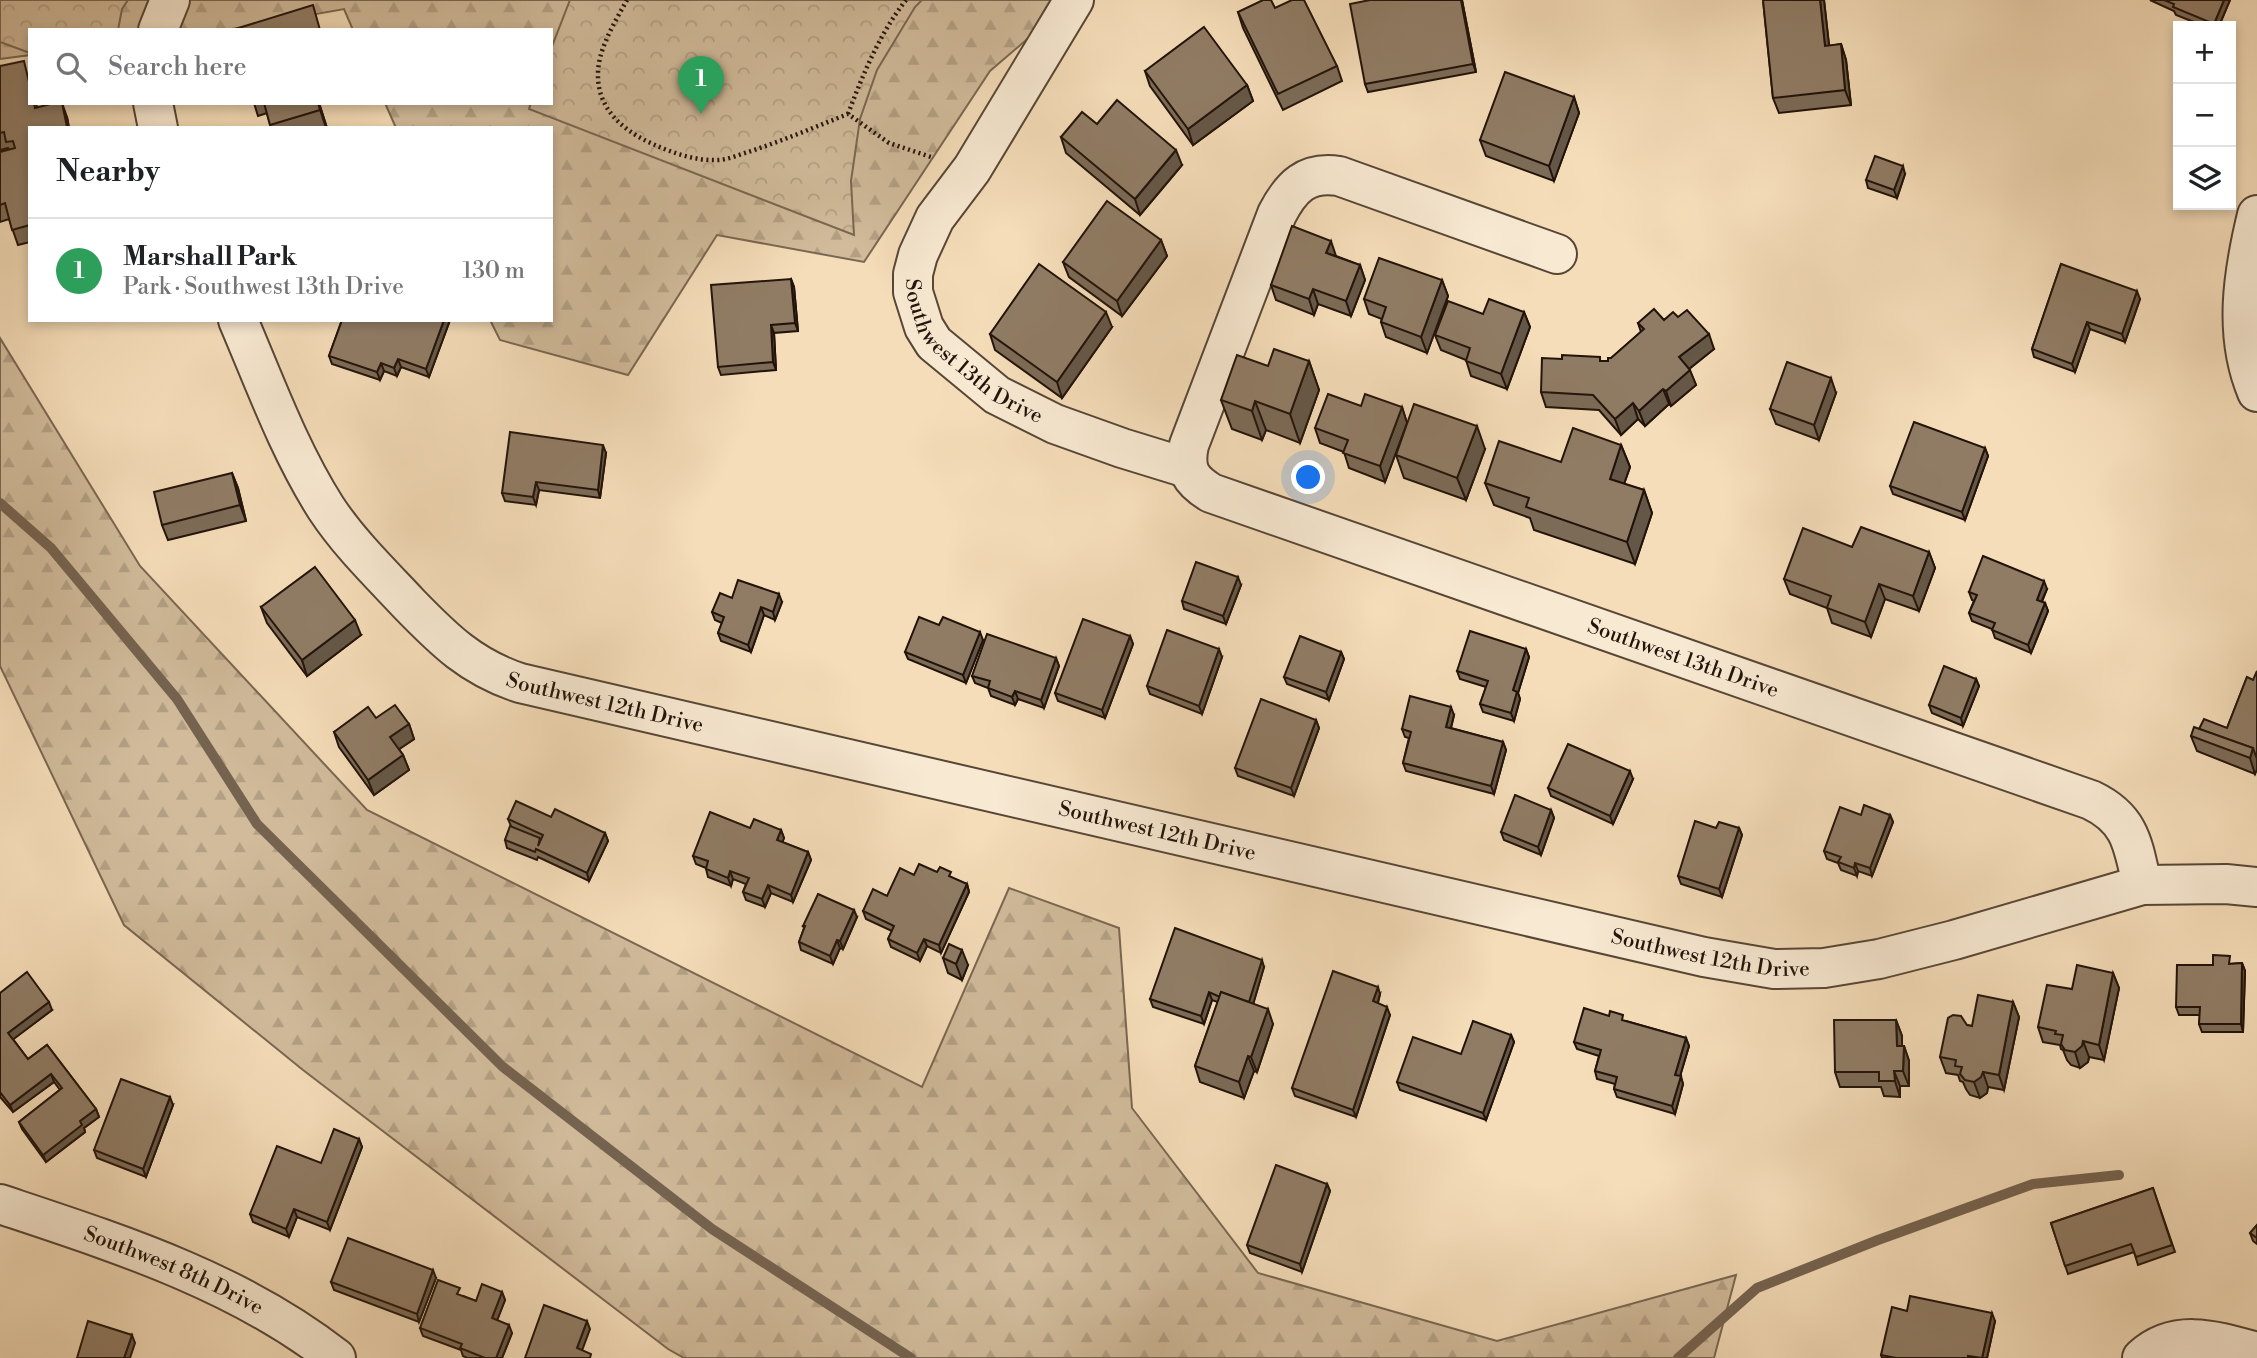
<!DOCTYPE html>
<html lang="en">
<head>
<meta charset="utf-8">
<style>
  :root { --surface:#fff; --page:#f2f2f2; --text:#202124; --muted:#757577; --line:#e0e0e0; --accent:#8f2418 }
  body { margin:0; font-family:"Libre Bodoni",serif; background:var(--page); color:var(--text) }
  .controls { position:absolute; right:21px; top:21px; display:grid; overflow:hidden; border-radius:0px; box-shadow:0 4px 10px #0003 }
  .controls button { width:63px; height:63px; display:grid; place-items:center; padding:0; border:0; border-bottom:2px solid var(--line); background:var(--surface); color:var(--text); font:35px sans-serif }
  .you { position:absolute; left:1309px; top:478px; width:24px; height:24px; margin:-18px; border:5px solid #fff; border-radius:50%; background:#1a73e8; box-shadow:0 0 0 10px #1a73e833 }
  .badge { display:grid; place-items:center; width:46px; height:46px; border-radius:50%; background:var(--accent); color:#fff; font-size:23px; font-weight:700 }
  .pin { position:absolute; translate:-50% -58px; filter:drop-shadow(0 2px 4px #0008) }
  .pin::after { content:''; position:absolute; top:37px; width:24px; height:21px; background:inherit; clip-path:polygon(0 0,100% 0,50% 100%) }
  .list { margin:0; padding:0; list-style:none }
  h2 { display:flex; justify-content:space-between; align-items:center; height:91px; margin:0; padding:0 28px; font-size:30px }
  h2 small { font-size:23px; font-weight:400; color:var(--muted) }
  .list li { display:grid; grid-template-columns:46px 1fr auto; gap:21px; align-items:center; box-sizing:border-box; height:105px; padding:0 28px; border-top:2px solid var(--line) }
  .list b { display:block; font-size:26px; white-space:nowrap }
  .list p { margin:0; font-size:23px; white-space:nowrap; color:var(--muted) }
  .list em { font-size:23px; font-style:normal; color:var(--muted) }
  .icon { flex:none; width:38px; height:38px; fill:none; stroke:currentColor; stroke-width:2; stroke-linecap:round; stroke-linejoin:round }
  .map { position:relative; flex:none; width:2257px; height:1358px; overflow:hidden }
  .search { position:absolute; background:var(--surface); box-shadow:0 4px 10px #0003; left:28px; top:28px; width:525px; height:77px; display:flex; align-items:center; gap:18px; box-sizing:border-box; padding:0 24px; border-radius:0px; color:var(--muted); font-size:26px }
  .panel { position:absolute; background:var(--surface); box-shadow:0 4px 10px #0003; left:28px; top:126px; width:525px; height:196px; border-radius:0px }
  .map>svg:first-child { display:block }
  .forest { fill:url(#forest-firs); stroke:#7a6752; stroke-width:2 }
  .park { fill:url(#park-crowns); stroke:#7a6752; stroke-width:2 }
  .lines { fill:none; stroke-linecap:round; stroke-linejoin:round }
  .stream { stroke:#756350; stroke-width:10 }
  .minor-casing { stroke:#574636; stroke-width:42 }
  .path { stroke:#22130a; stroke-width:4.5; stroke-dasharray:2 3.5; stroke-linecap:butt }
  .minor { stroke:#f8e9d2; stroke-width:38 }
  .wall { fill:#7c6b57; stroke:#22130a; stroke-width:2 }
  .shaded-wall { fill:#655747; stroke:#22130a; stroke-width:2 }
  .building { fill:#907c65; stroke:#22130a; stroke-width:2 }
  .labels { text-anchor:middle; stroke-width:5; stroke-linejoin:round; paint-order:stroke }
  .street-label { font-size:21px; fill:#22130a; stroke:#f8e9d2 }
</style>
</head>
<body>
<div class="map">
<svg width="2257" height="1358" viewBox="0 0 2257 1358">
  <defs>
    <pattern id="forest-firs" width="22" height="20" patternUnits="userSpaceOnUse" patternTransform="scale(1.75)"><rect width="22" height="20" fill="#d1bb9b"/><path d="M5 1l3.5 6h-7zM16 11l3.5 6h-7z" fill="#b3a084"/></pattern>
    <pattern id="park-crowns" width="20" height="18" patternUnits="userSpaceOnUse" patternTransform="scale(1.75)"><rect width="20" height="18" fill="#d1bb9b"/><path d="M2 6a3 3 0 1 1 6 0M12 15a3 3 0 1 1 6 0" fill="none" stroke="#b3a084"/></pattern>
  </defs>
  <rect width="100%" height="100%" fill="#f5ddb9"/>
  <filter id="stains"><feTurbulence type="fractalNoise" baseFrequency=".00286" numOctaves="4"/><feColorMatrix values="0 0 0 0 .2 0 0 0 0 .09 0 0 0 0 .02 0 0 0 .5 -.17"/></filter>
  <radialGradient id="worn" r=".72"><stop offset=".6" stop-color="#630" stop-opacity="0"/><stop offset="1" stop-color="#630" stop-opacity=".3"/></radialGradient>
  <!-- forest -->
  <g class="forest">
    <path d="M0,0H1073L990,71L864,262L717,235L628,375L500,340L490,320H551V128H396L385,103H551V30H353L344,9L226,30H30V55L0,59Z"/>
    <path d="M0,338L140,566L367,810L922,1087L1009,888L1119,928L1132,1108L1258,1273L1497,1341L1736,1275L1714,1358H684L668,1349L303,1070L124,925L0,666Z"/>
  </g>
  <!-- park -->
  <g class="park">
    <path d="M0,0H128L122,9L118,30H30V53L0,42Z"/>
    <path d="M570,0H922L915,7L877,70L860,119L851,181L854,235L529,109L531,103H551V49Z"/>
  </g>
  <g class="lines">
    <!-- stream -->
    <g class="stream">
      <path d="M0,503L51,548L177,699L257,824L503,1067L712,1229L911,1358"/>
      <path d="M1678,1358L1757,1288L1878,1240L2033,1184L2119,1175"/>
    </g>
    <defs>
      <g id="minor">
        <path id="s1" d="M1074,0L972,169L935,218L918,255L913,274V292L924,327L934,343L997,395L1055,424L1122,448L1187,468"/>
        <path d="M158,30L170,0"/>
        <path d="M153,103L158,128"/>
        <path d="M2257,215C2243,273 2233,335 2257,392"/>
        <path id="s2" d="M1557,254L1339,176C1306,171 1291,187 1277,214L1189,445C1184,470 1190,480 1211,493L2091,800C2131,819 2133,845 2142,885"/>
        <path id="s3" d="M238,320C265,383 289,450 326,508C349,543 380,573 409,604C444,640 471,667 520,683L1704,957L1774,969L1824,968L1879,959L1954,940L2142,885L2226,884L2257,887"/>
        <path id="s4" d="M0,1204C117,1243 238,1281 336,1358"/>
        <path d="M2142,1358C2176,1327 2217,1341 2257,1352"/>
      </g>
    </defs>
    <!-- minor casing -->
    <use href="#minor" class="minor-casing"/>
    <!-- path -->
    <g class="path">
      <path d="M627,0C617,18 605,38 600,58C590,102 618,129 655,145C673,153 696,161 717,160C727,160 738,155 748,152C782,141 815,127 848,114L889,143L934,158"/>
      <path d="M848,114C863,74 880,33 906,0"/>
    </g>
    <!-- minor -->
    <use href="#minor" class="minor"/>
  </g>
  <!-- wall -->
  <g class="wall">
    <path d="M1462,0L1476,72L1368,92L1365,84Z"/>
    <path d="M1763,0H1824L1829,46L1841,44L1846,60L1851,105L1779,113L1773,98Z"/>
    <path d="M2150,0H2230L2219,26H2204L2176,15L2174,11Z"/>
    <path d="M1275,8L1337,66L1342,81L1283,110L1243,28L1238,12Z"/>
    <path d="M0,66L30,103H36L37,107L67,117L69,128H30V242L18,245L9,219L0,222V152L9,150L8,148L0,150Z"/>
    <path d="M1145,71L1247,85L1253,101L1193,145L1150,86Z"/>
    <path d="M1574,97L1579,113L1554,181L1486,156L1480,140Z"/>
    <path d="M254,103H319L327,128H271L267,113L258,116Z"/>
    <path d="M1061,137L1182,165L1140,215L1066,153Z"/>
    <path d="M1905,174L1897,198L1868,188L1866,180Z"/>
    <path d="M1161,240L1167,256L1122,316L1069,277L1063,262Z"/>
    <path d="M1336,256L1360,265L1365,280L1351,316L1318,304L1314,315L1276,300L1271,285Z"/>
    <path d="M2061,264L2140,299L2125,342L2090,329L2075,372L2034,357L2032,349Z"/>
    <path d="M791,279L794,287L798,331L774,333L776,370L721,375L718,367Z"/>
    <path d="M1442,280L1448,296L1427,353L1386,337L1381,322L1382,319L1369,314L1364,299Z"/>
    <path d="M1524,312L1530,327L1507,389L1471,376L1466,360L1441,350L1435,335L1483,314Z"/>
    <path d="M1678,317L1714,349L1689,369L1696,385L1671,406L1669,404L1645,426L1638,419L1621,435L1599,410L1546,407L1541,392L1602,361H1608L1641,332L1638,323Z"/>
    <path d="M342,320H450L429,377L401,367L397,376L384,371L380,380L332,364L329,356Z"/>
    <path d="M1112,327L1062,398L995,350L990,334Z"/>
    <path d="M1309,361L1319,390L1300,443L1266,430L1262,440L1232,429L1221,400L1268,366Z"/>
    <path d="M1836,393L1819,440L1776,424L1770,409Z"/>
    <path d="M1361,406L1402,407L1407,423L1385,482L1349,468L1344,452L1320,443L1315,428Z"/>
    <path d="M1621,445L1630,467L1624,484L1644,490L1652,513L1635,564L1534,530L1530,518L1494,505L1485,483Z"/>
    <path d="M1985,448L1988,456L1965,520L1893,494L1890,486Z"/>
    <path d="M1485,449L1466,500L1404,478L1396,455Z"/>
    <path d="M606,453L600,498L539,490L536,505L505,501L502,493Z"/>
    <path d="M232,473L238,488L246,521L168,540L162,525Z"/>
    <path d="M1929,552L1935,568L1919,611L1885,599L1871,637L1832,623L1827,608L1790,594L1784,579Z"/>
    <path d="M1241,585L1226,624L1184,609L1182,601Z"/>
    <path d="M2047,589L2042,602L2045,603L2048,611L2031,653L1995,638L1992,629L1972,621L1969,613L1974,601L1972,600L1969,592Z"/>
    <path d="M732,598L782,602L775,620L764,615L751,652L721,641L718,633L722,623L715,620L712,612Z"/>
    <path d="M261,607L361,635L307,676L267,623Z"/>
    <path d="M939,625L983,640L966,683L908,659L905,652Z"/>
    <path d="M1130,636L1133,644L1105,718L1058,701L1055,693Z"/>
    <path d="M1526,649L1529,657L1518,693L1520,699L1514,721L1483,712L1480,704L1486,687L1460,679L1457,671Z"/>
    <path d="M1341,652L1344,659L1329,700L1287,684L1284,677Z"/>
    <path d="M1222,657L1202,714L1150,694L1147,686Z"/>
    <path d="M1056,658L1059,666L1044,708L1018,699L1015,705L991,696L988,688L975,683L972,676Z"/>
    <path d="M2247,677L2255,774L2197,751L2191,736L2199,729L2227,728Z"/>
    <path d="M1976,679L1979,686L1963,726L1932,713L1929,705Z"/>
    <path d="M1454,715L1451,728L1503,742L1506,750L1494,794L1406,771L1403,763L1409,738L1405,737L1402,729Z"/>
    <path d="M376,718L409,724L414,739L399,749L403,755L409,770L374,795L339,747L334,732Z"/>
    <path d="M1316,720L1319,728L1294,796L1238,776L1235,768Z"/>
    <path d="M1633,779L1613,824L1551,796L1548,788Z"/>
    <path d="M1551,810L1554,818L1541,855L1504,840L1501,832Z"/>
    <path d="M1861,815H1890L1893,822L1872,876L1858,871L1857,876L1841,870L1838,863L1827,859L1824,851Z"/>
    <path d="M551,817L605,833L608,841L589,881L538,857L537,860L507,848L505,840L511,826L508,819Z"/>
    <path d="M750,828L781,830L784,838L782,842L808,852L811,860L793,902L771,893L765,907L746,900L743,892L746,884L733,879L731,886L708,877L706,869V868L696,864L693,856Z"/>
    <path d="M1716,828H1739L1742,835L1722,897L1681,884L1678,876Z"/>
    <path d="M937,872L967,884L969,892L941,953L927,946L920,961L891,947L888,939L892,931L866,919L863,911L887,896L914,875Z"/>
    <path d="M857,917L843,949L840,948L833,964L801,950L799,942L804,928L803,926Z"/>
    <path d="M943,958L968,965L962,980L948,973Z"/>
    <path d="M2242,963L2245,971L2243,1032H2202L2199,1024L2200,1015H2179L2176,1007L2213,965Z"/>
    <path d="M1264,967L1253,1004L1273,1024L1257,1072L1254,1071L1244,1098L1200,1082L1195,1066L1218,1002L1212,1000L1204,1024L1153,1007L1150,999Z"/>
    <path d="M2113,973L2119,988L2104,1060L2089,1057L2088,1062L2080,1068L2071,1065L2067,1060L2063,1050L2061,1049L2060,1045L2043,1042L2038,1027L2072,989Z"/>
    <path d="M0,993L52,1010L13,1039L28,1059L47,1045L96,1109L99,1117L84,1128L85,1132L46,1162L22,1129L19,1122L60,1090L54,1082L13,1112L0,1097Z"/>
    <path d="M1380,994L1378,1003L1390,1015L1356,1117L1295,1096L1292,1088Z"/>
    <path d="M2013,1002L2019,1017L2004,1090L1988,1087L1987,1093L1980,1098L1970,1095L1966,1089L1963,1082L1960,1081L1958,1075L1946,1073L1940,1057L1967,1025L1972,1026Z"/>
    <path d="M1896,1020L1902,1036V1046H1904L1909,1061V1086H1900V1097L1884,1096L1881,1087H1840L1835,1072Z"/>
    <path d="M1626,1021L1686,1038L1689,1046L1680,1076L1683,1084L1675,1114L1617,1097L1614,1089L1615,1084L1597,1079L1595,1071L1599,1056L1577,1049L1574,1042Z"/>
    <path d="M1511,1035L1514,1042L1486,1120L1400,1090L1397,1082L1461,1054Z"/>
    <path d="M173,1105L146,1177L97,1158L94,1150Z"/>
    <path d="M359,1139L362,1147L330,1230L297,1217L289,1237L253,1222L250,1214L321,1163Z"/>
    <path d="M1327,1184L1330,1191L1302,1272L1250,1253L1247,1245Z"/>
    <path d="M2153,1188L2175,1252L2138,1265L2134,1252L2068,1274L2051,1223Z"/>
    <path d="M2257,1225V1244L2253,1241L2250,1233Z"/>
    <path d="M436,1278L419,1322L334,1290L331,1282Z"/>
    <path d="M502,1292L505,1300L497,1320L512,1333L502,1358H467L463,1356L461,1350L423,1336L420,1328L463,1296L476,1301Z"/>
    <path d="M1907,1311L1995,1321L1987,1358H1882L1881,1355Z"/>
  </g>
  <!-- shaded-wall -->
  <g class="shaded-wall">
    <path d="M1461,0H1462L1476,72L1473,64Z"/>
    <path d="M1820,0H1824L1831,62L1825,46Z"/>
    <path d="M2224,0H2230L2219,26H2215L2214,24Z"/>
    <path d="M1841,44L1846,60L1851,105L1845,90Z"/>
    <path d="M1247,85L1253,101L1193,145L1188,129Z"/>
    <path d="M1574,97L1579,113L1554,181L1549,166Z"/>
    <path d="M62,103L67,117L69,128H67Z"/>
    <path d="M318,103H319L327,128H326Z"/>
    <path d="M1176,150L1182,165L1140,215L1135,199Z"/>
    <path d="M1903,166L1905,174L1897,198L1894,190Z"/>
    <path d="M1161,240L1167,256L1122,316L1117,301Z"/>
    <path d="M1331,241L1336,256L1326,253Z"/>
    <path d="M1360,265L1365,280L1351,316L1346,301Z"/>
    <path d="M791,279L794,287L798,331L795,323Z"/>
    <path d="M1442,280L1448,296L1427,353L1421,337Z"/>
    <path d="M1313,289L1318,304L1314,315L1309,299Z"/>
    <path d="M2137,291L2140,299L2125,342L2122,334Z"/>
    <path d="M1106,312L1112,327L1062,398L1057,382Z"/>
    <path d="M1524,312L1530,327L1507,389L1501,374Z"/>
    <path d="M444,320H450L429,377L426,369Z"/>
    <path d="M2087,322L2090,329L2075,372L2072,364Z"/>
    <path d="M771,325L774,333L776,370L773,362Z"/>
    <path d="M1709,334L1714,349L1684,373L1679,357Z"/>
    <path d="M398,359L401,367L397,376L394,368Z"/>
    <path d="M1309,361L1319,390L1300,443L1290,414Z"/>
    <path d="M381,363L384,371L380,380L377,372Z"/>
    <path d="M1690,370L1696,385L1671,406L1666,391Z"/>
    <path d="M1831,378L1836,393L1819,440L1814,425Z"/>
    <path d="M1663,389L1669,404L1645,426L1639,411Z"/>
    <path d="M1255,401L1266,430L1262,440L1252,411Z"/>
    <path d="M1633,403L1638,419L1621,435L1615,419Z"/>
    <path d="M1402,407L1407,423L1385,482L1380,466Z"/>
    <path d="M1477,426L1485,449L1466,500L1457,478Z"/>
    <path d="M603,445L606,453L600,498L598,490Z"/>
    <path d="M1621,445L1630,467L1618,501L1610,479Z"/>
    <path d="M1985,448L1988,456L1965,520L1962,512Z"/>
    <path d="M232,473L238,488L246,521L240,505Z"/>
    <path d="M536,482L539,490L536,505L533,497Z"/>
    <path d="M1644,490L1652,513L1635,564L1627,542Z"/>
    <path d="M1929,552L1935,568L1919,611L1913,596Z"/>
    <path d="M1238,577L1241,585L1226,624L1223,616Z"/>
    <path d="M2044,581L2047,589L2039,607L2037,600Z"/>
    <path d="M1879,584L1885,599L1871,637L1865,622Z"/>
    <path d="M779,594L782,602L775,620L773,612Z"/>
    <path d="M2045,603L2048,611L2031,653L2028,645Z"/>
    <path d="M761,607L764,615L751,652L748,645Z"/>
    <path d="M355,620L361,635L307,676L302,660Z"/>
    <path d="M980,632L983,640L966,683L963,675Z"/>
    <path d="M1130,636L1133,644L1105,718L1102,710Z"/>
    <path d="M1219,649L1222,657L1202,714L1199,706Z"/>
    <path d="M1526,649L1529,657L1518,693L1520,699L1514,721L1511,713L1513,690Z"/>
    <path d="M1341,652L1344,659L1329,700L1326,692Z"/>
    <path d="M1056,658L1059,666L1044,708L1041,700Z"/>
    <path d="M1976,679L1979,686L1963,726L1961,718Z"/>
    <path d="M1015,691L1018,699L1015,705L1012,697Z"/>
    <path d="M1451,707L1454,715L1449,735L1446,727Z"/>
    <path d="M1316,720L1319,728L1294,796L1291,788Z"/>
    <path d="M409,724L414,739L395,752L390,737Z"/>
    <path d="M1503,742L1506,750L1494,794L1491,786Z"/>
    <path d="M2253,748L2257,754V770L2255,774L2250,758Z"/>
    <path d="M403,755L409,770L374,795L368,780Z"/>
    <path d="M1630,771L1633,779L1613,824L1610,816Z"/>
    <path d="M1551,810L1554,818L1541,855L1538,847Z"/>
    <path d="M1890,815L1893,822L1872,876L1870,868Z"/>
    <path d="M1739,828L1742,835L1722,897L1719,889Z"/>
    <path d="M781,830L784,838L780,848L777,840Z"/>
    <path d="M605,833L608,841L589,881L587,873Z"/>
    <path d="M808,852L811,860L793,902L791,895Z"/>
    <path d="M1855,863L1858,871L1857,876L1854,868Z"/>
    <path d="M730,871L733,879L731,886L728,878Z"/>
    <path d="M967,884L969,892L941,953L939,945Z"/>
    <path d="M768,885L771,893L765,907L762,899Z"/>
    <path d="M854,910L857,917L843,949L840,941Z"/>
    <path d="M924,939L927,946L920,961L917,953Z"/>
    <path d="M837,940L840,948L833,964L830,956Z"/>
    <path d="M962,950L968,965L962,980L956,964Z"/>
    <path d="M1262,960L1264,967L1250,1015L1247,1008Z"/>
    <path d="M2242,963L2245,971L2243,1032L2241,1024Z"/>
    <path d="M2113,973L2119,988L2104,1060L2099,1045Z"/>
    <path d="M1378,987L1380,994L1376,1009L1373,1001Z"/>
    <path d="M1209,992L1212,1000L1204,1024L1201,1016Z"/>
    <path d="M49,1002L52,1010L11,1041L8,1033Z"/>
    <path d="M2013,1002L2019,1017L2004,1090L1999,1075Z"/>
    <path d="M1387,1007L1390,1015L1356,1117L1353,1110Z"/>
    <path d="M1268,1009L1273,1024L1257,1072L1251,1057Z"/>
    <path d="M1896,1020L1902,1036V1061L1897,1046Z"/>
    <path d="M1511,1035L1514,1042L1486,1120L1483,1113Z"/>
    <path d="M1686,1038L1689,1046L1678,1083L1675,1075Z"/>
    <path d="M2083,1041L2089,1057L2088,1062L2080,1068L2075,1052Z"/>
    <path d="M1904,1046L1909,1061V1086L1903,1071Z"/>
    <path d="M1248,1056L1254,1071L1244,1098L1239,1082Z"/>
    <path d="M1894,1071L1900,1086V1097L1895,1081Z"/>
    <path d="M1983,1072L1988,1087L1987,1093L1980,1098L1974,1082Z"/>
    <path d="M51,1074L54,1082L13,1112L10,1105Z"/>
    <path d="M1681,1076L1683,1084L1675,1114L1672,1106Z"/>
    <path d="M170,1097L173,1105L146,1177L143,1169Z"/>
    <path d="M96,1109L99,1117L84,1128L85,1132L46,1162L43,1155L80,1121Z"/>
    <path d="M359,1139L362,1147L330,1230L327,1222Z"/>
    <path d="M1327,1184L1330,1191L1302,1272L1300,1264Z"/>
    <path d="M294,1209L297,1217L289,1237L286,1229Z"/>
    <path d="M433,1270L436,1278L419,1322L417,1314Z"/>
    <path d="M502,1292L505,1300L495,1326L492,1318Z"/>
    <path d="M1992,1313L1995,1321L1987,1358H1982Z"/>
    <path d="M587,1321L590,1329L580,1356L577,1348Z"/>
    <path d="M509,1325L512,1333L502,1358H496Z"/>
    <path d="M132,1335L135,1343L130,1358H124Z"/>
  </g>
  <!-- building -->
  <g class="building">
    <path d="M1263,0H1271L1275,8L1292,0H1304L1337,66L1278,94L1238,12Z"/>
    <path d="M1370,0H1461L1473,64L1365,84L1350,4Z"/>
    <path d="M1763,0H1820L1825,46L1841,44L1845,90L1773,98Z"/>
    <path d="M2164,0H2224L2214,24L2173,7L2174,4Z"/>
    <path d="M313,5L320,30H232Z"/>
    <path d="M1204,27L1247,85L1188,129L1145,71Z"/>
    <path d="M24,61L30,86V103H34L35,108L54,103H62L67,127L60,128H30V225L12,230L5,203L0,205V152L15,148L13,141L6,142L4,132L0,133V66Z"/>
    <path d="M1505,72L1574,97L1549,166L1480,140Z"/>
    <path d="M1117,100L1176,150L1135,199L1061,137L1082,112L1097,124Z"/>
    <path d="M264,103H318L320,110L270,125Z"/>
    <path d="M1875,156L1903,166L1894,190L1866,180Z"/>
    <path d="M1107,201L1161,240L1117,301L1063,262Z"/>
    <path d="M1292,226L1331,241L1326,253L1360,265L1346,301L1313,289L1309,299L1271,285Z"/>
    <path d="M1379,258L1442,280L1421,337L1381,322L1386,307L1364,299Z"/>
    <path d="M1039,264L1106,312L1057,382L990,334Z"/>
    <path d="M2061,264L2137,291L2122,334L2087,322L2072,364L2032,349Z"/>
    <path d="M791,279L795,323L771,325L773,362L718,367L711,285Z"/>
    <path d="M1489,299L1524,312L1501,374L1466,361L1470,348L1435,335L1448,301L1483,314Z"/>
    <path d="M1654,309L1664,320L1673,312L1678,317L1687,310L1709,334L1679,357L1690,370L1666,391L1663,389L1639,411L1633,403L1615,419L1593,395L1541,392L1542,358L1562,359V355L1600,357V361H1608V358H1611L1644,329L1638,323Z"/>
    <path d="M342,320H444L426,369L398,359L394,368L381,363L377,372L329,356Z"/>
    <path d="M1274,349L1309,361L1290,414L1255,401L1252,411L1221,400L1237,355L1268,366Z"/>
    <path d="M1787,362L1831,378L1814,425L1770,409Z"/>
    <path d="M1328,394L1361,406L1365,394L1402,407L1380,466L1343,453L1348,440L1315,428Z"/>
    <path d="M1414,404L1477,426L1457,478L1396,455Z"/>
    <path d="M1914,422L1985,448L1962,512L1890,486Z"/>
    <path d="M1573,428L1621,445L1610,479L1644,490L1627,542L1526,507L1529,498L1485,483L1499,441L1561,462Z"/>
    <path d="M510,432L603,445L598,490L536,482L533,497L502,493Z"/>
    <path d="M232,473L240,505L162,525L154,492Z"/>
    <path d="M1861,527L1929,552L1913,596L1879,584L1865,622L1827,608L1831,596L1784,579L1803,528L1852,547Z"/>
    <path d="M1983,556L2044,581L2037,600L2045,603L2028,645L1992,630L1995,623L1969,613L1977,595L1969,592Z"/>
    <path d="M1196,562L1238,577L1223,616L1182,601Z"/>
    <path d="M315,567L355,620L302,660L261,607Z"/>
    <path d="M738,580L779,594L773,612L761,607L748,645L718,633L724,617L712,612L720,593L732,598Z"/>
    <path d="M919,617L939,625L943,617L980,632L963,675L905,652Z"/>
    <path d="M1083,619L1130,636L1102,710L1055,693Z"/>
    <path d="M1167,630L1219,649L1199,706L1147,686Z"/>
    <path d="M1470,631L1526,649L1513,690L1517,692L1511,713L1480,704L1488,681L1457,671Z"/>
    <path d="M987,634L1056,658L1041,700L1015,691L1012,697L988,688L990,681L972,676Z"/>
    <path d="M1300,636L1341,652L1326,692L1284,677Z"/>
    <path d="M1944,666L1976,679L1961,718L1929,705Z"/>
    <path d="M2257,671V754L2256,756L2253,748L2199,729L2204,719L2227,728L2247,677L2253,680Z"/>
    <path d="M1410,696L1451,707L1446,727L1503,742L1491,786L1403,763L1411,732L1402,729Z"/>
    <path d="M1261,699L1316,720L1291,788L1235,768Z"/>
    <path d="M395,705L409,724L390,737L403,755L368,780L334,732L368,707L376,718Z"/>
    <path d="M2194,727L2253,748L2250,758L2191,736Z"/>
    <path d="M1568,744L1630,771L1610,816L1548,788Z"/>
    <path d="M1515,795L1551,810L1538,847L1501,832Z"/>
    <path d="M516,801L551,817L555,809L605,833L587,873L536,849L535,852L505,840L510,826L540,838L538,846L543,835L508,819Z"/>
    <path d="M1864,805L1890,815L1870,868L1855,863L1854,868L1838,862L1841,857L1824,851L1840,807L1861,815Z"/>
    <path d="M710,812L750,828L754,819L781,830L777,840L808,852L791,895L768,885L762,899L743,892L749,878L730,871L728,878L706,869L708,861L693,856Z"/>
    <path d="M1695,821L1716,828L1719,822L1739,828L1719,889L1678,876Z"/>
    <path d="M919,864L937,872L940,867L951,872L949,876L967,884L939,945L924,939L917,953L888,939L894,926L863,911L873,889L887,896L900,868L914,875Z"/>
    <path d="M818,894L854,910L840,941L837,940L830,956L799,942L805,926H803Z"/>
    <path d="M1175,928L1262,960L1249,1002L1221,992L1220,997L1209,992L1201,1016L1150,999Z"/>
    <path d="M949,944L962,950L956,964L943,958Z"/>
    <path d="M2213,955L2230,956L2229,964L2242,963L2241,1024H2199L2200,1007H2176L2177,965H2213Z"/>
    <path d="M2077,965L2113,973L2099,1045L2083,1041L2082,1046L2075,1052L2065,1050L2061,1044L2063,1035L2055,1034L2056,1031L2038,1027L2047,985L2072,989Z"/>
    <path d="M1333,971L1378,987L1373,1001L1387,1007L1353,1110L1292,1088Z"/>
    <path d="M27,972L49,1002L8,1033L28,1059L47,1045L96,1109L80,1121L82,1125L43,1155L19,1122L62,1088L51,1074L10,1105L0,1092V993Z"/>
    <path d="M1221,992L1268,1009L1251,1057L1248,1056L1239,1082L1195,1066Z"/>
    <path d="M1978,995L2013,1002L1999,1075L1983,1072L1981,1077L1974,1082L1965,1080L1960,1074L1962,1067L1955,1066L1956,1060L1940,1057L1948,1018L1953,1015L1961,1016L1967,1025L1972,1026Z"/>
    <path d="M1584,1008L1609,1016L1610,1011L1623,1015L1622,1020L1686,1038L1675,1075L1681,1076L1672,1106L1614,1089L1617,1077L1595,1071L1601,1050L1574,1042Z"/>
    <path d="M1834,1020H1896L1897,1046H1904L1903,1071H1894L1895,1081H1879V1072H1835Z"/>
    <path d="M1473,1021L1511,1035L1483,1113L1397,1082L1413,1037L1461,1054Z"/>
    <path d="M121,1079L170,1097L143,1169L94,1150Z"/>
    <path d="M334,1129L359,1139L327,1222L294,1209L286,1229L250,1214L277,1146L321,1163Z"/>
    <path d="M1276,1165L1327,1184L1300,1264L1247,1245Z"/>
    <path d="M2153,1188L2172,1245L2136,1257L2131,1244L2065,1266L2051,1223Z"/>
    <path d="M2257,1225V1238L2250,1233Z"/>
    <path d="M348,1238L433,1270L417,1314L331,1282Z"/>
    <path d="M438,1280L460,1288L457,1294L476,1301L482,1284L502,1292L492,1318L509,1325L496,1358H485L460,1348L462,1344L420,1328Z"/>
    <path d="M1910,1296L1992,1313L1982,1358L1968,1356V1358H1896L1881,1355L1892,1307L1907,1311Z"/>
    <path d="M544,1305L587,1321L577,1348L591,1354L590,1358H525Z"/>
    <path d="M88,1321L132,1335L124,1358H77Z"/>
  </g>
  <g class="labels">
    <!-- street labels -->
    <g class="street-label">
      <text dy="7" stroke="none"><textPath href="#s1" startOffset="424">Southwest 13th Drive</textPath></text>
      <text dy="7" stroke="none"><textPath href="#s2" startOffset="1116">Southwest 13th Drive</textPath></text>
      <text dy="7" stroke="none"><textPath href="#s3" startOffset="560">Southwest 12th Drive</textPath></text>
      <text dy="7" stroke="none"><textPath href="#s3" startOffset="1127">Southwest 12th Drive</textPath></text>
      <text dy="7" stroke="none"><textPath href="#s3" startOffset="1694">Southwest 12th Drive</textPath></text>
      <text dy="7" stroke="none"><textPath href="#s4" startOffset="186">Southwest 8th Drive</textPath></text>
    </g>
  </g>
  <rect width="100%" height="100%" filter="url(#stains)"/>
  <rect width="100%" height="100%" fill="url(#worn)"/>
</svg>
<div class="controls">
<button>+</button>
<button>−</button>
<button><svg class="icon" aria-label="layers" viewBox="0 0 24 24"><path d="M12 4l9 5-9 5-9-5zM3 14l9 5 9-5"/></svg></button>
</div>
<div class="you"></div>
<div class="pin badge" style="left:701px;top:114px;background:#2e9e5b">1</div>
<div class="search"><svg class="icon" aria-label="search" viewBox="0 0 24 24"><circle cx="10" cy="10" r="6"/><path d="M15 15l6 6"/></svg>Search here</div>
<section class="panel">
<h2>Nearby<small></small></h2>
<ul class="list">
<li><span class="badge" style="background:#2e9e5b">1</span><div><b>Marshall Park</b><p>Park · Southwest 13th Drive</p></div><em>130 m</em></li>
</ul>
</section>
</div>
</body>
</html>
